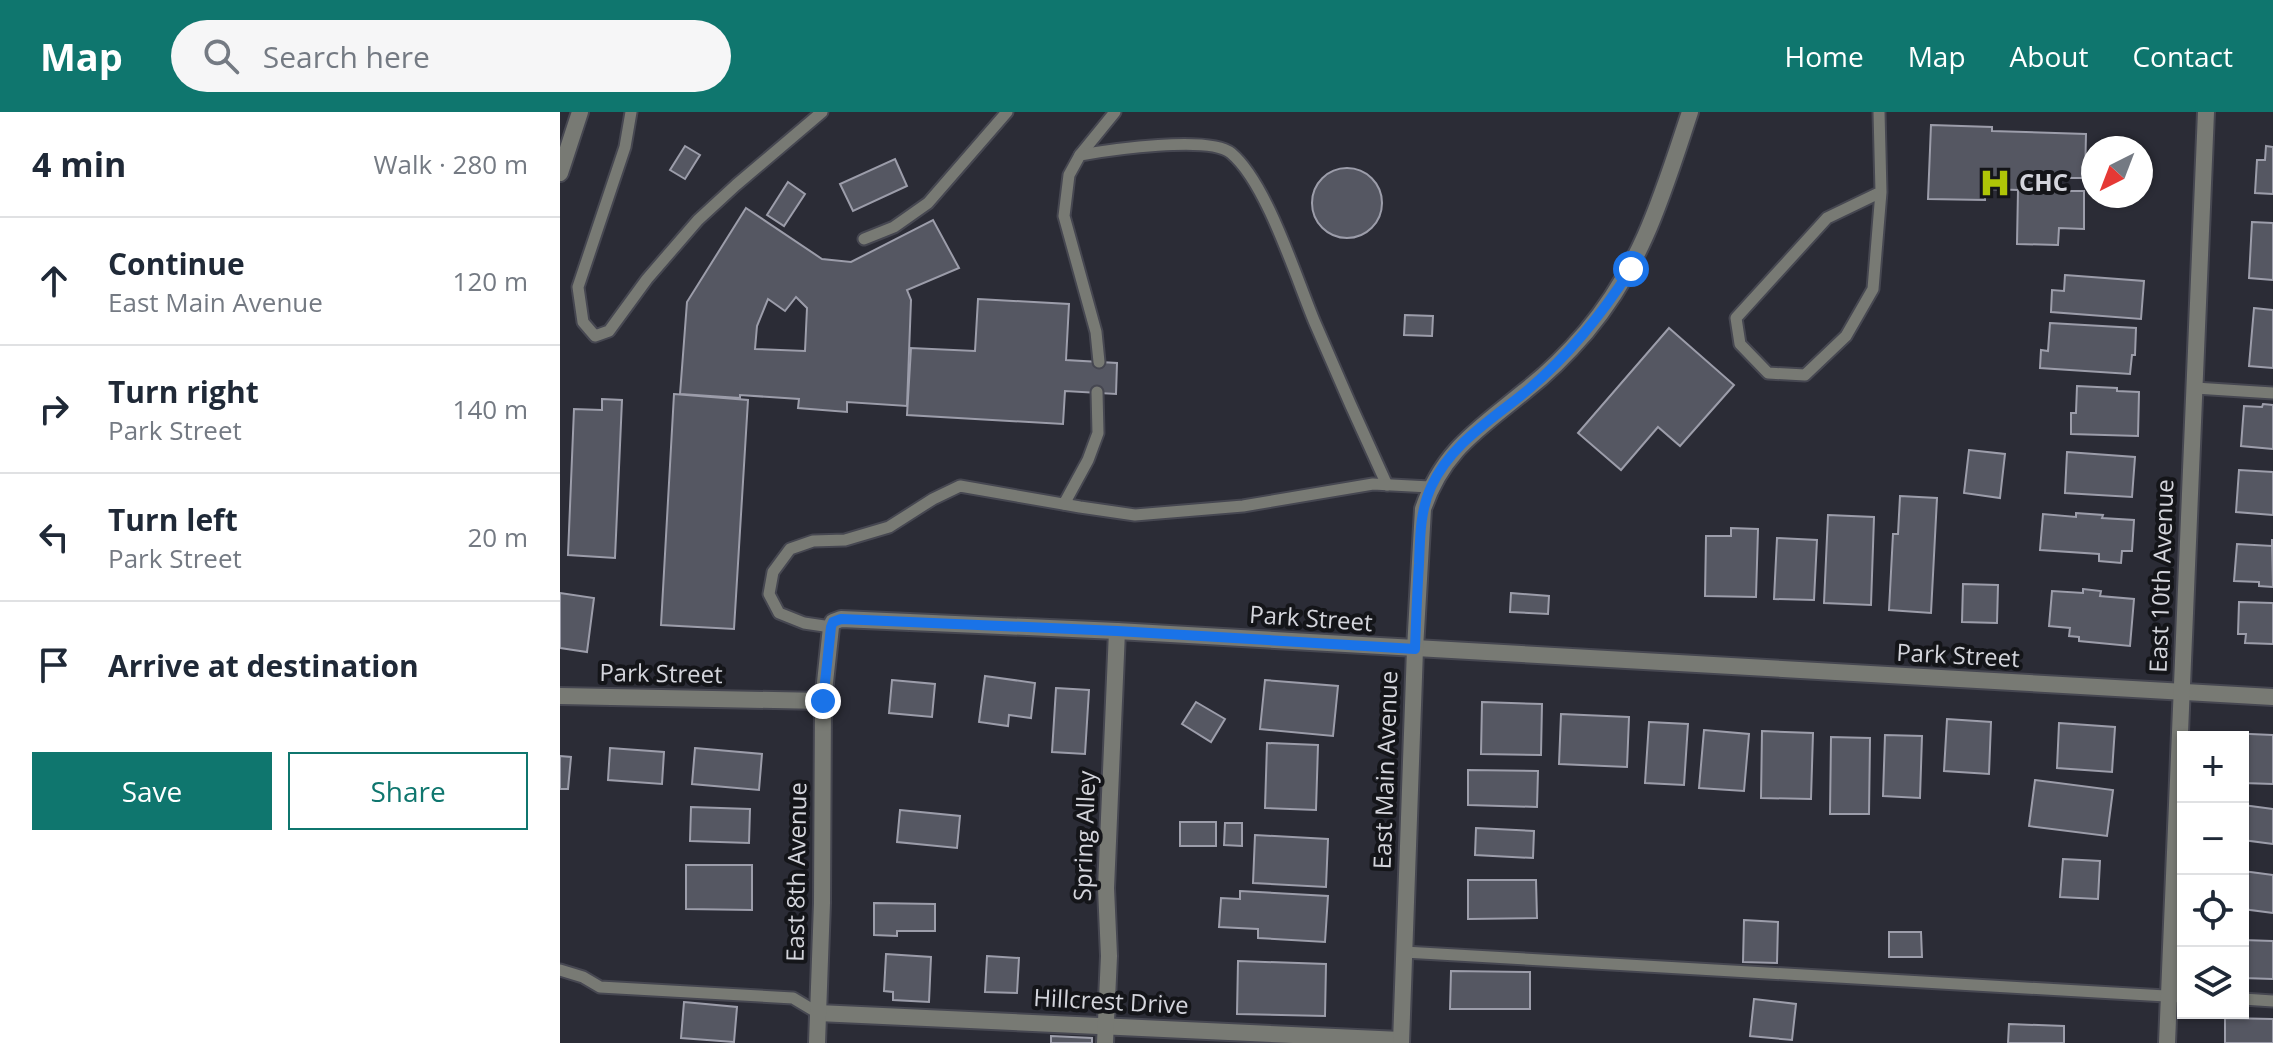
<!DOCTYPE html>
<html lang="en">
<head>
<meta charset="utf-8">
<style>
  :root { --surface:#fff; --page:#f6f6f7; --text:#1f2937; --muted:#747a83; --line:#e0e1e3; --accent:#0f766e }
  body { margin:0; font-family:"Open Sans",sans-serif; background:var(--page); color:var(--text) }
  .controls { position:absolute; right:24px; bottom:24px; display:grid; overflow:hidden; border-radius:0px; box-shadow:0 2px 6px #0004 }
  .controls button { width:72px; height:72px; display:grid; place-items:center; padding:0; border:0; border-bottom:2px solid var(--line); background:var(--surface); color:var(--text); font:40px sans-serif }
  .compass { position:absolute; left:1521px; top:24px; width:72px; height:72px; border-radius:50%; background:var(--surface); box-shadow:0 2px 6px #0004; rotate:222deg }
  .stop { position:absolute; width:24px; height:24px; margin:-18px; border:6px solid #1a73e8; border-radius:50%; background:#fff }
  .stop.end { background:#1a73e8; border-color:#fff; box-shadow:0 2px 8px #0008 }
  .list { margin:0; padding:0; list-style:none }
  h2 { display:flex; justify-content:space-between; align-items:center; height:104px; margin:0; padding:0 32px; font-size:34px }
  h2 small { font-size:26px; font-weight:400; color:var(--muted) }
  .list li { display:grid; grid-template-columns:52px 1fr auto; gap:24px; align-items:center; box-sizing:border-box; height:128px; padding:0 32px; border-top:2px solid var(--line) }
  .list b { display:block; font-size:30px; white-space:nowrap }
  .list p { margin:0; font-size:26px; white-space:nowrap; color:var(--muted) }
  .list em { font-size:26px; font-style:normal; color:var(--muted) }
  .actions { display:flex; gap:16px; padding:24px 32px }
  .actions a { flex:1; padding:18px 0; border:2px solid var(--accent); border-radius:0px; text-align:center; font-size:28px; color:var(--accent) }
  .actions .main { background:var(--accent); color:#fff }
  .icon { flex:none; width:44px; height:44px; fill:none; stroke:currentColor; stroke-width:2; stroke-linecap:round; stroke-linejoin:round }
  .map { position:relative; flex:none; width:1713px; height:931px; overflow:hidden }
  header { display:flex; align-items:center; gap:48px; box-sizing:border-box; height:112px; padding:0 40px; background:var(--accent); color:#fff }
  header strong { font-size:38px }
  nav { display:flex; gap:44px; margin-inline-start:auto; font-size:28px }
  .search { width:560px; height:72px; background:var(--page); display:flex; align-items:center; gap:20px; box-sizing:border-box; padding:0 28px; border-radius:44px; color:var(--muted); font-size:30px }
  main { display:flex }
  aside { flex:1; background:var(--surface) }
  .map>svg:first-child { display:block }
  .building { fill:#555762; stroke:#9c9daa; stroke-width:2; fill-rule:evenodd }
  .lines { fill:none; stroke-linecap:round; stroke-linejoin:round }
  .service-casing { stroke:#464751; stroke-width:15 }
  .minor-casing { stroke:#464751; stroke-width:20 }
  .service { stroke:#787a74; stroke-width:11 }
  .minor { stroke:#787a74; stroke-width:16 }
  .route { stroke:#1a73e8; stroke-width:10 }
  .labels { text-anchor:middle; stroke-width:8; stroke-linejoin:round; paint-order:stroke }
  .poi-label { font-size:24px; font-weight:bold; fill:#d4d5dc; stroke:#141519; text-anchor:start }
  .street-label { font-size:24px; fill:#d4d5dc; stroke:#141519 }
</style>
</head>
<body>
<header>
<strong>Map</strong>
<div class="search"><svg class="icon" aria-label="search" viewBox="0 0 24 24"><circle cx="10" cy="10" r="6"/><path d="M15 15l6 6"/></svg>Search here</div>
<nav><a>Home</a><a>Map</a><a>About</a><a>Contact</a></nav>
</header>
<main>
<aside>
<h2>4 min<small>Walk · 280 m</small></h2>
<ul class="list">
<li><svg class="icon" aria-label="ahead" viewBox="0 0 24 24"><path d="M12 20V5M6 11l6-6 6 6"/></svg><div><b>Continue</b><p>East Main Avenue</p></div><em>120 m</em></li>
<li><svg class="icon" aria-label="right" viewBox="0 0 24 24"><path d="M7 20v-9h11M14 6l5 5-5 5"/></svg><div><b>Turn right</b><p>Park Street</p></div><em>140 m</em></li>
<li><svg class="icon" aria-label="left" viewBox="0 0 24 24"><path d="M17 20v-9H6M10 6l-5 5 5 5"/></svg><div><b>Turn left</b><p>Park Street</p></div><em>20 m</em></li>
<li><svg class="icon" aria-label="arrive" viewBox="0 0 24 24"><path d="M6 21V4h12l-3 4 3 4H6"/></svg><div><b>Arrive at destination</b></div></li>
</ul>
<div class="actions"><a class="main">Save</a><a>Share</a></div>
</aside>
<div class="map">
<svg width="1713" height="931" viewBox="0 0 1713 931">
  <rect width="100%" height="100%" fill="#2b2c36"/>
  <!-- building -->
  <g class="building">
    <path d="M1371,13L1432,15V19L1526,22L1525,66H1500V79H1524V117L1499,116L1498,133L1457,132L1458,78L1425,77V88L1368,87Z"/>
    <path d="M125,34L140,43L125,67L110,58Z"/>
    <path d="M1706,34L1713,35V82L1695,81L1697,48H1705Z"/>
    <path d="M335,47L347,74L293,99L280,72Z"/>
    <circle cx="787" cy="91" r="35"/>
    <path d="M228,70L245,82L224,114L207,103Z"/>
    <path d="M186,96L262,147L291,150L373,108L399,156L347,178L351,188L347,294L287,290V300L238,296L239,287L180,283V286L120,282L127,190ZM236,185L247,196L245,239L195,237L197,214L208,187L225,199Z"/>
    <path d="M1692,110L1713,111V168L1689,166Z"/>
    <path d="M1505,163L1584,169L1581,207L1491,200L1492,178L1504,179Z"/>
    <path d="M418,187L509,192L506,248L557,251L556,282L505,279L503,312L347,303L351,236L415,239Z"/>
    <path d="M1694,196L1713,198V256L1689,254Z"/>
    <path d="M845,203L873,204L872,224L844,223Z"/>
    <path d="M1490,211L1576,216L1575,243H1572L1570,262L1480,256L1481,238L1488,239Z"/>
    <path d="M1109,216L1174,273L1120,334L1098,315L1061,358L1018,321Z"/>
    <path d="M1517,274L1557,276V279L1579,280L1578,324L1511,322V301H1516Z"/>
    <path d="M114,282L188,288L174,517L101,513Z"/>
    <path d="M42,287L62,288L55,446L8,443L14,297L42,298Z"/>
    <path d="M1703,292L1713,293V337L1681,334L1684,294L1702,295Z"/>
    <path d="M1409,338L1445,342L1440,386L1404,381Z"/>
    <path d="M1507,340L1575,345L1572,385L1505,381Z"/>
    <path d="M1679,358L1713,360V403L1676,400Z"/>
    <path d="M1340,384L1377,386L1371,501L1329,498L1333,422H1338Z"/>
    <path d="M1516,401L1543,403L1542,406L1574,408L1572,439H1562L1561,451L1539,449V442L1480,438L1483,402L1516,405Z"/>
    <path d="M1268,403L1314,405L1311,493L1264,491Z"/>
    <path d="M1171,416L1198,417L1196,485L1145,484L1146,424H1171Z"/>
    <path d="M1217,426L1257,428L1254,488L1214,487Z"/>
    <path d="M1712,427L1713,475L1699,474V470L1674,469L1677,432L1712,434Z"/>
    <path d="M1403,472L1438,473L1437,511L1402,510Z"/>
    <path d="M1523,477L1541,479L1540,484L1574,487L1570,534L1519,529V525L1509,524L1510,516L1489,514L1492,479L1523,481Z"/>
    <path d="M0,481L34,486L27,540L0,536Z"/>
    <path d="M951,481L989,484L988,502L950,500Z"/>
    <path d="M1679,490L1713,491V532L1685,531L1686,522H1678Z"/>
    <path d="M425,564L475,571L471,606L449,603L448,614L419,610Z"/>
    <path d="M332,568L375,572L372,605L329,601Z"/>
    <path d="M705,568L778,574L773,624L700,617Z"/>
    <path d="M496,576L529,578L525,642L492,640Z"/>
    <path d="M636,590L665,607L651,630L622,612Z"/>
    <path d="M922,590L982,592L981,643L921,642Z"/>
    <path d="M1001,602L1069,605L1067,655L999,652Z"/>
    <path d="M1387,607L1431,610L1429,662L1384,659Z"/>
    <path d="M1089,610L1128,612L1124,673L1085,671Z"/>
    <path d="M1499,611L1555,615L1552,660L1497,656Z"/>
    <path d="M1144,618L1189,622L1184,679L1139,676Z"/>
    <path d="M1202,619L1253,621L1251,687L1201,686Z"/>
    <path d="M1667,621L1713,623V672L1683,671V625H1667Z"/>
    <path d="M1325,623L1362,624L1360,686L1323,684Z"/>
    <path d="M1271,625L1310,626L1309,702H1270Z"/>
    <path d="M707,631L758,633L756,698L705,696Z"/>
    <path d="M50,636L104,640L102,672L48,668Z"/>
    <path d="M135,636L202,642L199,678L132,672Z"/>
    <path d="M0,644L11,645L8,677H0Z"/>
    <path d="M908,658L978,659L977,695L908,693Z"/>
    <path d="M1475,668L1553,678L1547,724L1469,714Z"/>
    <path d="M1683,693L1713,697V732L1683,728Z"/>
    <path d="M131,695L190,697L189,731L130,729Z"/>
    <path d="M340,698L400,704L397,736L337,730Z"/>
    <rect x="620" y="710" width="36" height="24"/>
    <path d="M665,711H682V734L664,733Z"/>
    <path d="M916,716L974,719L973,746L915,743Z"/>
    <path d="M695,723L768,727L766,775L693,771Z"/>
    <path d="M1503,747L1540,749L1538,787L1500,785Z"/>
    <path d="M126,753H192V798L126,797Z"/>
    <path d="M1683,759L1713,763V801L1683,797Z"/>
    <path d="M908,768H976L977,806L908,807Z"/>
    <path d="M680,779L768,784L765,830L698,826V817L659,815L661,786L680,787Z"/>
    <path d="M314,791L375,792V819H337V824L314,823Z"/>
    <path d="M1184,808L1218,810L1217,851L1183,850Z"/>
    <path d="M1329,820H1361L1362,845H1329Z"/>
    <path d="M1683,828L1713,829V867L1683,866Z"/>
    <path d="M326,842L371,845L369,890L333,888V880L324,879Z"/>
    <path d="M427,844L459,846L457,881L425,880Z"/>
    <path d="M678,849L766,852L765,904L677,902Z"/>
    <path d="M891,859L970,860V897H890Z"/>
    <path d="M1194,887L1236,892L1232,928L1190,924Z"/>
    <path d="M124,890L177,895L174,930L121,926Z"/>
    <path d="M1665,906L1713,907V931H1665Z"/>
    <path d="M1449,912L1504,914V931H1448Z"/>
    <path d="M491,924L532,926V931H491Z"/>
  </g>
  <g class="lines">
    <defs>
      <g id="service">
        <path d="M71,0L65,35L18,175L23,210L35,224L49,219L87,167L138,108L176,73L262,0"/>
        <path d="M1319,0L1321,80L1313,177L1286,224L1245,263L1208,261L1180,232L1176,206L1267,106L1321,80"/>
        <path d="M520,43L555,0"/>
        <path d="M304,127L334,115L368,91L447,0"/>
        <path d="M539,250L536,220L504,104L509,63L520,43C549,38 649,23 671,41C707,71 736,166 755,211C778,265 802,319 827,373"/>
        <path d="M1635,276L1713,281"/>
        <path d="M504,392L528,348L538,321L537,280"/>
        <path d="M271,515L244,511L219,501L209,482L213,460L230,437L253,429L285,428L329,415L373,387L400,374L520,395L575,403L683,394L813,372L870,375"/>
        <path d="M844,840L1623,885"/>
        <path d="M0,858L23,865L40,875L233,886L258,901"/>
        <path d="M1683,887L1713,889"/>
      </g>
      <g id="minor">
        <path d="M0,61L20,0"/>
        <path d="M0,584L263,589"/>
        <path d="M258,901L841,928"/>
        <path d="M257,931L262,791L263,589L271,515L273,510L281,507L557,519L1713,585"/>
        <path d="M545,931L549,844L546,776L557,519"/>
        <path d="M841,931L855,537L863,397C883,338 919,317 965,279C987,262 1008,241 1026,220C1083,152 1103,81 1130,0"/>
        <path d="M1607,931L1646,0"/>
      </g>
    </defs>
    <!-- service casing -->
    <use href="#service" class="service-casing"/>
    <!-- minor casing -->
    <use href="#minor" class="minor-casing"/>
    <!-- service -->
    <use href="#service" class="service"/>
    <!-- minor -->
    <use href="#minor" class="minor"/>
  </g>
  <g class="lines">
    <!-- route -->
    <path class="route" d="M263,589L271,515L273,510L281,507L557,519L855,537C856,509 857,481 859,452C860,426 860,399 871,375C891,331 933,307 969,277C1010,242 1042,202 1071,157"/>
  </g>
  <!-- icons -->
  <defs>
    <symbol id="hospital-bare" viewBox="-9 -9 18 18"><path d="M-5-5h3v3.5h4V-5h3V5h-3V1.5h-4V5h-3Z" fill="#afc507" stroke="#141519" stroke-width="2.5" paint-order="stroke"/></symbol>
  </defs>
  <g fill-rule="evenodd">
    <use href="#hospital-bare" x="1413" y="49" width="44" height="44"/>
  </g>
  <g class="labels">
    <!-- poi labels -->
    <g class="poi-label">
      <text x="1459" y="79">CHC</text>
    </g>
    <!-- street labels -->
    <g class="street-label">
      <text transform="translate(1602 464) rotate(-88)" y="8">East 10th Avenue</text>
      <text transform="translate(751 507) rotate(4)" y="8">Park Street</text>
      <text transform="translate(1398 544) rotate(3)" y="8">Park Street</text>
      <text transform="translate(101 562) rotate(1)" y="8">Park Street</text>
      <text transform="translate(826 658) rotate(-88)" y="8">East Main Avenue</text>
      <text transform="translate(525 724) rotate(-88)" y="8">Spring Alley</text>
      <text transform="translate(237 760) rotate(-89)" y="8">East 8th Avenue</text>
      <text transform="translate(551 890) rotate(3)" y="8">Hillcrest Drive</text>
    </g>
  </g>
</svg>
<div class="controls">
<button>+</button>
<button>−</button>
<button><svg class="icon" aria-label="locate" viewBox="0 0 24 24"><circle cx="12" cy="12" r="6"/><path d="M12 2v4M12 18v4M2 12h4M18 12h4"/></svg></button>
<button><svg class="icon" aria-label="layers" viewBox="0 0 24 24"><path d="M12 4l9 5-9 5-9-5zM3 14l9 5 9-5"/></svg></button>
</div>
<svg class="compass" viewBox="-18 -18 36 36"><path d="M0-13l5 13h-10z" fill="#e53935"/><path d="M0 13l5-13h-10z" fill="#747a83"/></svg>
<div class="stop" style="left:1071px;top:157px"></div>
<div class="stop end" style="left:263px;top:589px"></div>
</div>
</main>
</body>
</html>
